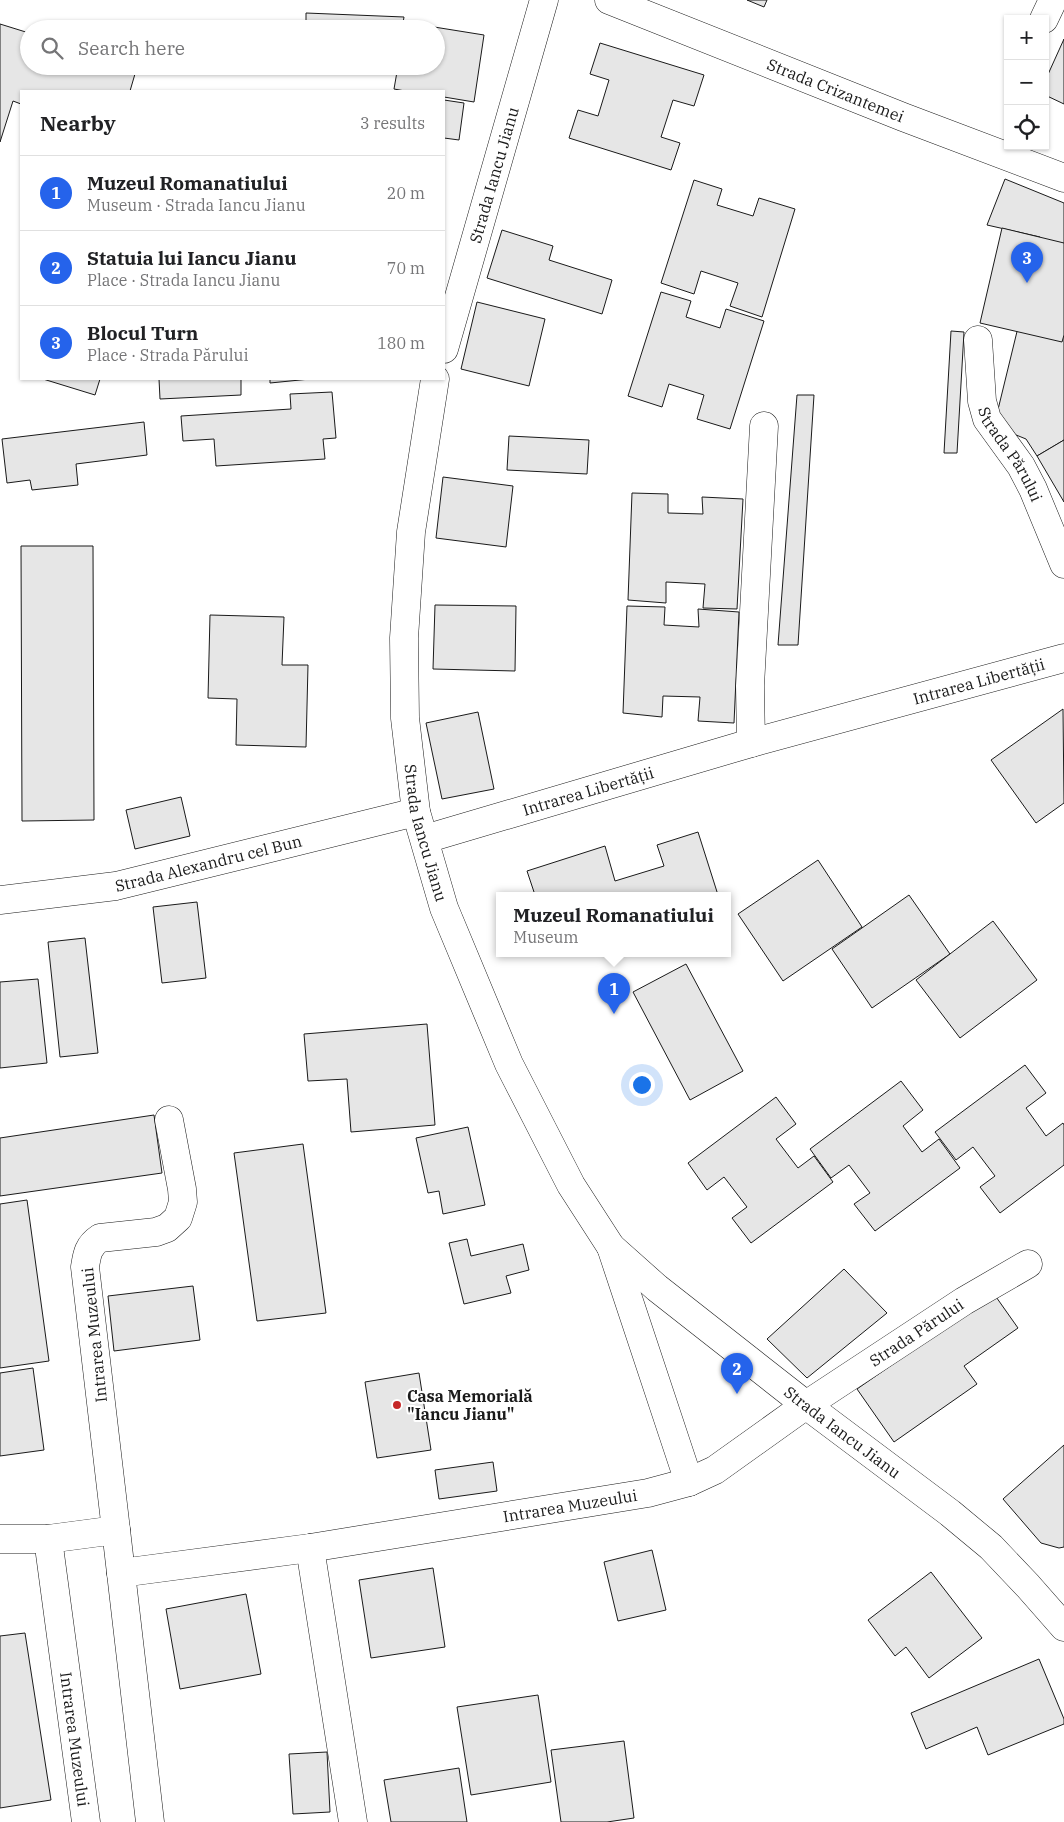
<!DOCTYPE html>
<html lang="en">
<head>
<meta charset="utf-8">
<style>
  :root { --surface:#fff; --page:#f2f2f2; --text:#202124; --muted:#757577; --line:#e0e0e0; --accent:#2563eb }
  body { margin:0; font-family:"IBM Plex Serif",serif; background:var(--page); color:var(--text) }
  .controls { position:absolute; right:15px; top:15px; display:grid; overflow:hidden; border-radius:0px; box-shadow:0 1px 4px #0004 }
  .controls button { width:45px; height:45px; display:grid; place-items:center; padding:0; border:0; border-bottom:1px solid var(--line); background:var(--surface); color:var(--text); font:25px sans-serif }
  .you { position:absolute; left:641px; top:1084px; width:18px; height:18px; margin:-12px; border:4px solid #fff; border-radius:50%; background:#1a73e8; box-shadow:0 0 0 8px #1a73e833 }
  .badge { display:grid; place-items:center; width:32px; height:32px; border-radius:50%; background:var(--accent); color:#fff; font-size:16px; font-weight:700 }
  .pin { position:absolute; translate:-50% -41px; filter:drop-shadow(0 1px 2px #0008) }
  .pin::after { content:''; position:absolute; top:26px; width:18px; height:15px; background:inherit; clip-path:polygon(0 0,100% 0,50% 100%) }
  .popup { position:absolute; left:496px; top:892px; width:235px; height:65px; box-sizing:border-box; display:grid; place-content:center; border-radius:0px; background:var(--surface); filter:drop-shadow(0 1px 4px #0005); font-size:16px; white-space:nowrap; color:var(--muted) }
  .popup b { font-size:19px; color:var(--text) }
  .popup::after { content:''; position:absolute; left:50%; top:100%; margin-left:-10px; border:10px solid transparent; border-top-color:var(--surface) }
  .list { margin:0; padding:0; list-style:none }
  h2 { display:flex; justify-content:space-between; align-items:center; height:65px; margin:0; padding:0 20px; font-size:21px }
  h2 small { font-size:16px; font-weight:400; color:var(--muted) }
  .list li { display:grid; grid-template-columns:32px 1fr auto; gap:15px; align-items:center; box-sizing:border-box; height:75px; padding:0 20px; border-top:1px solid var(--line) }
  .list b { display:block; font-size:19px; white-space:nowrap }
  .list p { margin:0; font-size:16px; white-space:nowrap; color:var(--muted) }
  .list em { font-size:16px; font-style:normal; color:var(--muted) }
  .icon { flex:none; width:28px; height:28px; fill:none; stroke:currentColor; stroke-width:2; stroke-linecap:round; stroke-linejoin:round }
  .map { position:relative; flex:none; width:1064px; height:1822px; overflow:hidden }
  .search { position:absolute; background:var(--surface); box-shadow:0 1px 4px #0004; left:20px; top:20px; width:425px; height:55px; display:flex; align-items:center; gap:12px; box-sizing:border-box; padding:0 18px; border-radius:28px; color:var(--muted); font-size:19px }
  .panel { position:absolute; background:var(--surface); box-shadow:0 1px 4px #0004; left:20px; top:90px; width:425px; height:290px; border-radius:0px }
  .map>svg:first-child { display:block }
  .building { fill:#e6e6e6; stroke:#1a1a1a }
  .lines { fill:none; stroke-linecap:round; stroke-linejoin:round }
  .minor-casing { stroke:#1a1a1a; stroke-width:29 }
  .primary-casing { stroke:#1a1a1a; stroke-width:29 }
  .minor { stroke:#fff; stroke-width:28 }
  .primary { stroke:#fff; stroke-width:28 }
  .poi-dot { fill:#c62828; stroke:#fff; stroke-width:2 }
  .labels { text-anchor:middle; stroke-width:4; stroke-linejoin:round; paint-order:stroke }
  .street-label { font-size:16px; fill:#1a1a1a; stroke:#fff }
  .poi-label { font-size:16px; font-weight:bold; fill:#1a1a1a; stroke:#fff; text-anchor:start }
</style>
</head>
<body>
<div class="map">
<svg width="1064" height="1822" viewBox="0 0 1064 1822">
  <rect width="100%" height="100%" fill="#fff"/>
  <!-- building -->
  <g class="building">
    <path d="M747,0H767L764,7Z"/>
    <path d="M306,13L404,17L402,29H306Z"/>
    <path d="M403,22L484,35L474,102L444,97V91H405L394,89L398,66H436V29H402Z"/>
    <path d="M0,24L29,33V66L137,67L130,91H21V104L13,101L0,142Z"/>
    <path d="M1064,39V104L1045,95V81Z"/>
    <path d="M600,43L704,75L694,106L673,100L661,137L680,143L671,170L569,138L578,110L598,116L609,80L590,74Z"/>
    <path d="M305,66H365V69Z"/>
    <path d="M444,100L464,103L459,140L444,138Z"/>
    <path d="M1005,179L1064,203V440L1037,456L1026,439L994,426L1040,237L987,225Z"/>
    <path d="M694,180L722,189L717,205L753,216L759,198L795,209L762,317L730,306L738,283L701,271L694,294L661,283Z"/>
    <path d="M1002,228L1064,243V335L1062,342L980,323Z"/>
    <path d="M502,230L553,246L549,260L612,280L602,314L487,278Z"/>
    <path d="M661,292L691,301L686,317L720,328L726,309L764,321L730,429L697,419L704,395L669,384L662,407L628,396Z"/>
    <path d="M477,302L545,319L529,386L461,369Z"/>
    <path d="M951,331L964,332L957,453H944Z"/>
    <path d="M43,379H100L95,395Z"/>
    <path d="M159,379H241V395L160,399Z"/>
    <path d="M270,379H310L270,383Z"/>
    <path d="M332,392L336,438L323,439L325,459L216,466L214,439L183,441L181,416L291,409L290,394Z"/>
    <path d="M797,395H814L798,645H778Z"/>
    <path d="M144,422L147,455L76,464L78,485L32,490L30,480L7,483L2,439Z"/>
    <path d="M509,436L589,440L587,474L507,470Z"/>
    <path d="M1064,440V502L1037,456Z"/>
    <path d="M443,477L513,486L506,547L436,538Z"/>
    <path d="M632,493L668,494V513L703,514L702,497L743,499L737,609L703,608L705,584L666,582V603L628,600Z"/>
    <path d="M21,546H93L94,820L22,821Z"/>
    <path d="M435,605L516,606L515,671L433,669Z"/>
    <path d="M627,606L665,607L664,625L699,627L698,609L739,612L734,723L698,721L700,697L663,696L662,717L623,713Z"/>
    <path d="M210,615L284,617L282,665H308L306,747L236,745L237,699L208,698Z"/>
    <path d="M1063,709L1064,803L1036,823L991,760Z"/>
    <path d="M478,712L494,789L442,799L426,723Z"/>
    <path d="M181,797L190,836L135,849L126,810Z"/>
    <path d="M698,832L718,895H535L527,871L605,846L615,881L664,866L657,845Z"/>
    <path d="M818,860L862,927L783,981L738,914Z"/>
    <path d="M909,895L950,954L872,1008L832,949Z"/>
    <path d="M197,902L206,978L162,983L153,907Z"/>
    <path d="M993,921L1037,980L960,1038L916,980Z"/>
    <path d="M85,938L98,1053L60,1057L48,942Z"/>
    <path d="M686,964L743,1071L690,1100L633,992Z"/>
    <path d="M38,979L47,1063L0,1068V982Z"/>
    <path d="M427,1024L435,1125L351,1132L347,1079L308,1081L304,1034Z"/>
    <path d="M1025,1065L1046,1093L1026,1108L1046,1136L1063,1123L1064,1125V1165L1000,1213L980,1187L995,1176L973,1147L956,1160L935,1132Z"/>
    <path d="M901,1081L923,1110L903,1126L922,1152L939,1139L960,1168L875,1231L854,1204L870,1193L849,1165L831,1178L810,1149Z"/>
    <path d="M776,1097L796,1124L776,1139L798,1168L814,1156L833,1182L751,1243L732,1218L747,1207L724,1177L707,1190L688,1163Z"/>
    <path d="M154,1115L162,1173L0,1196V1138Z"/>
    <path d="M468,1127L485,1205L443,1214L439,1191L428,1193L416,1138Z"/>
    <path d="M303,1144L326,1313L257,1321L234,1153Z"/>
    <path d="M27,1200L49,1361L0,1368V1204Z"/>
    <path d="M467,1239L471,1256L523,1244L529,1270L506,1276L511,1293L464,1304L449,1243Z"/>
    <path d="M844,1269L887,1313L807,1378L767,1339Z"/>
    <path d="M193,1286L200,1340L114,1351L108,1296Z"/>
    <path d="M994,1294L1018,1328L964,1366L977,1384L894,1442L857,1389Z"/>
    <path d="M33,1368L44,1450L0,1456V1373Z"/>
    <path d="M419,1373L431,1450L377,1458L365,1382Z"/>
    <path d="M1064,1445V1547L1059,1548L1041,1543L1003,1499Z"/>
    <path d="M493,1462L497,1491L439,1499L435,1470Z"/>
    <path d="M652,1550L666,1610L618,1621L604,1562Z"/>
    <path d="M433,1568L445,1647L371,1658L359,1580Z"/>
    <path d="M931,1572L982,1638L929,1678L906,1647L895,1656L868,1620Z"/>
    <path d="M246,1594L261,1674L180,1689L166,1609Z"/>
    <path d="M25,1633L51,1800L0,1808V1636Z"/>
    <path d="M1039,1659L1064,1719V1724L988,1755L977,1727L926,1749L911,1713Z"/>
    <path d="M538,1695L551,1782L471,1795L457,1707Z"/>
    <path d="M624,1741L634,1818L607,1822H561L551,1750Z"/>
    <path d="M327,1752L330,1812L293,1814L289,1754Z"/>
    <path d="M459,1768L467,1822H391L384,1780Z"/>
  </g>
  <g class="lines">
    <defs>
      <g id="minor">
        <path id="s1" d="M609,0L903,117L1064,178"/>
        <path d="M1044,19L1053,0"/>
        <path id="s2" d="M978,340L982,401L987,419L1021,466L1033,489L1064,564"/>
        <path d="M751,743L750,686L764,426"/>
        <path id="s3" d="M425,839L751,743L1064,658"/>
        <path id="s4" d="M0,900L116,886L416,812"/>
        <path d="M611,1247L689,1482"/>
        <path d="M116,1530L85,1267C87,1254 88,1246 100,1238L156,1232L167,1228L178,1218L183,1202L182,1189L169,1120"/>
        <path id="s5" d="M0,1539H48L116,1530L121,1573L310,1548L648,1493L689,1482L715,1470L806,1405L964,1301L1028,1264"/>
        <path id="s6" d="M48,1539L86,1822"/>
        <path d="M310,1548L353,1822"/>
        <path d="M121,1573L150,1822"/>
      </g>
      <g id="primary">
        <path id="s7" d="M444,349L544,0"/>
        <path id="s8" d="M435,379L411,532L404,638L405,718L416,812L444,908L509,1064L571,1185L611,1247L657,1288L806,1405L950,1513L991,1547L1028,1586L1064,1627"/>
      </g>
    </defs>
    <!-- minor casing -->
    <use href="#minor" class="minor-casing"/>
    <!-- primary casing -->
    <use href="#primary" class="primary-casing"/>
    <!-- minor -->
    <use href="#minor" class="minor"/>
    <!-- primary -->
    <use href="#primary" class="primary"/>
  </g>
  <!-- markers -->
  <circle class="poi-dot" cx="397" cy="1405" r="5"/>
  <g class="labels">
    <!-- street labels -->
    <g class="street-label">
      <text dy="6" stroke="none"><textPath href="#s1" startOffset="244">Strada Crizantemei</textPath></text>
      <text dy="6" stroke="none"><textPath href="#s7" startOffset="181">Strada Iancu Jianu</textPath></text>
      <text dy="6" stroke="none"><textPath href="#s2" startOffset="122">Strada Părului</textPath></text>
      <text dy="6" stroke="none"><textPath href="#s3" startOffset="576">Intrarea Libertății</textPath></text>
      <text dy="6" stroke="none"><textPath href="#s3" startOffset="170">Intrarea Libertății</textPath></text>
      <text dy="6" stroke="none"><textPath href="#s8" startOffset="458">Strada Iancu Jianu</textPath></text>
      <text dy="6" stroke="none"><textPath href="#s4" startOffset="212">Strada Alexandru cel Bun</textPath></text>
      <text dy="6" stroke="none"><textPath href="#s5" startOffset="1008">Strada Părului</textPath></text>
      <text transform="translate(94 1335) rotate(-96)" y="6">Intrarea Muzeului</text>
      <text dy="6" stroke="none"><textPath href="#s8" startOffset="1211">Strada Iancu Jianu</textPath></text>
      <text dy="6" stroke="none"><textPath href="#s5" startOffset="614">Intrarea Muzeului</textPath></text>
      <text dy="6" stroke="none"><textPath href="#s6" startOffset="202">Intrarea Muzeului</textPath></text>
    </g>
    <!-- poi labels -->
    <g class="poi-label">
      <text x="407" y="1402">Casa Memorială<tspan x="407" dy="18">"Iancu Jianu"</tspan></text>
    </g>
  </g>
</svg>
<div class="controls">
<button>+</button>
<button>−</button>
<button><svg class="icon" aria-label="locate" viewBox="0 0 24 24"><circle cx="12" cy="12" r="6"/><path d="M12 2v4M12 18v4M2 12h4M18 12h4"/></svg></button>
</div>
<div class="you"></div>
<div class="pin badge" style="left:614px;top:1014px">1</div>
<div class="popup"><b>Muzeul Romanatiului</b>Museum</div>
<div class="pin badge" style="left:737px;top:1394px">2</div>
<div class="pin badge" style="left:1027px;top:283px">3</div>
<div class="search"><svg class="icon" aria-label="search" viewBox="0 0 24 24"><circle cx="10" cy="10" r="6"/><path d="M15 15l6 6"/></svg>Search here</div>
<section class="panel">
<h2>Nearby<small>3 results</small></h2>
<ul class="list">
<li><span class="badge">1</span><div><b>Muzeul Romanatiului</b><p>Museum · Strada Iancu Jianu</p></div><em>20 m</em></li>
<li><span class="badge">2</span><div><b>Statuia lui Iancu Jianu</b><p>Place · Strada Iancu Jianu</p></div><em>70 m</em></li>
<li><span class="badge">3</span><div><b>Blocul Turn</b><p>Place · Strada Părului</p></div><em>180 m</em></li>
</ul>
</section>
</div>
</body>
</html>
